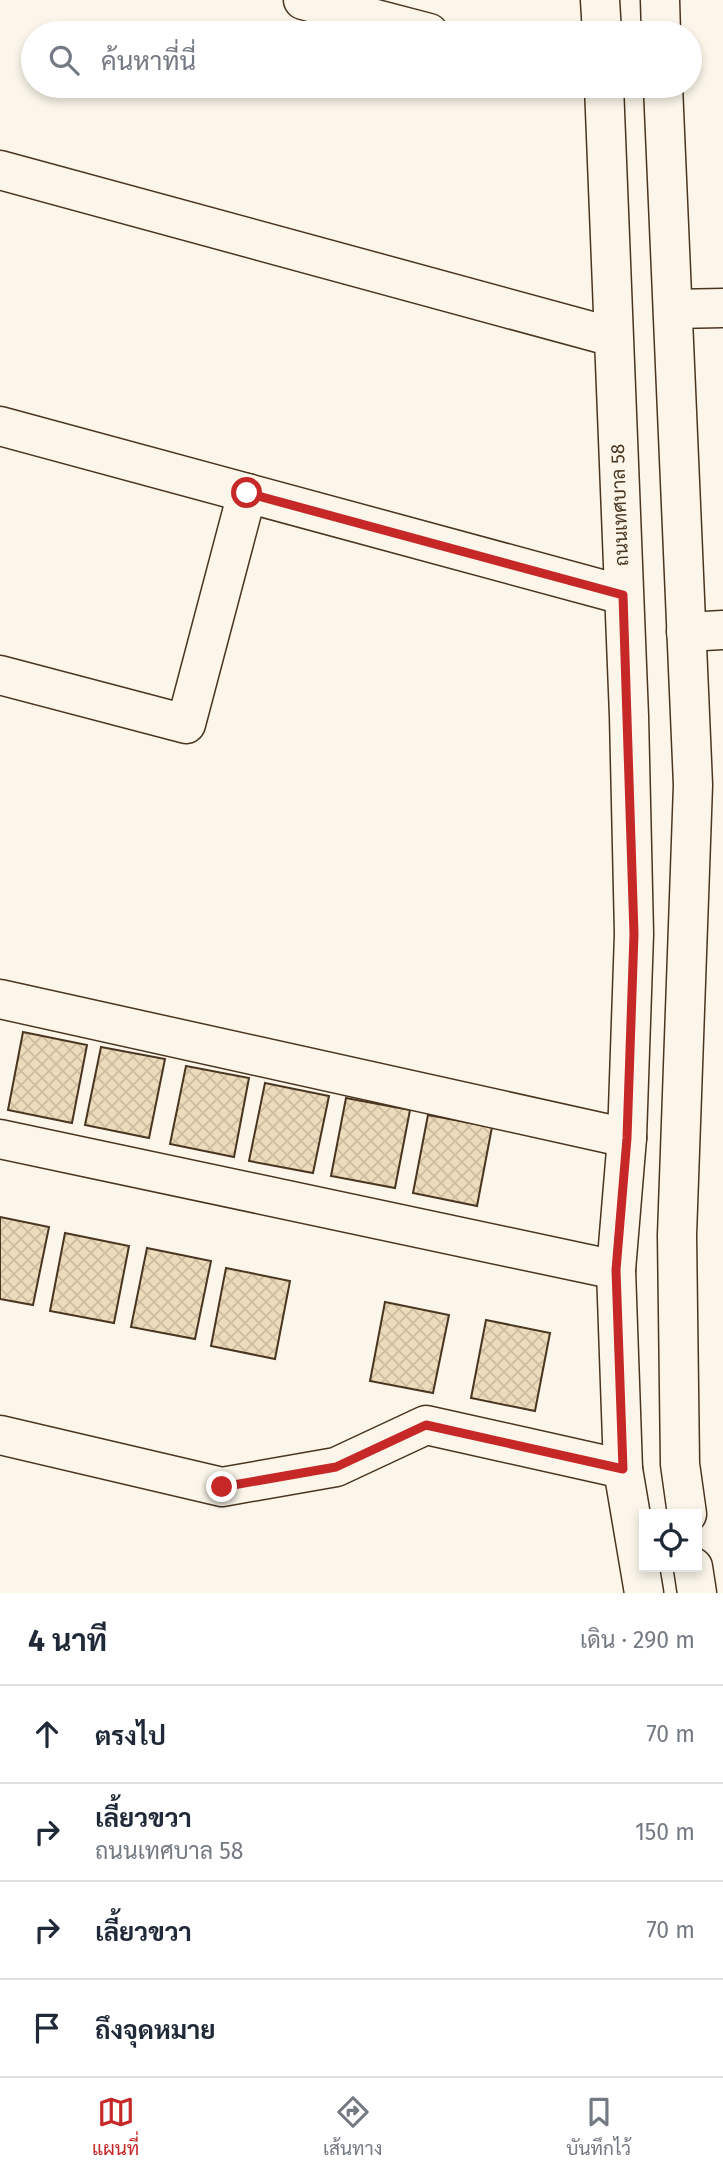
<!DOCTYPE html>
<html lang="th">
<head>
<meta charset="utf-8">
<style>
  :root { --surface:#fff; --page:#f2f2f3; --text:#1f2937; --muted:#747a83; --line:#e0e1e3; --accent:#c62828 }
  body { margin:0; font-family:"Fira Sans",Sarabun,sans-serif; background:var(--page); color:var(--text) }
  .controls { position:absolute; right:21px; bottom:21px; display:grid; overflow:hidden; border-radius:0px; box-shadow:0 4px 10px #0003 }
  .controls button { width:63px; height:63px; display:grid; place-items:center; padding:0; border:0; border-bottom:2px solid var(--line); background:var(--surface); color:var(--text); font:35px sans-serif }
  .stop { position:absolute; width:21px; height:21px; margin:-16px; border:5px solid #c62828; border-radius:50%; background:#fff }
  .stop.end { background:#c62828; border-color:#fff; box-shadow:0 2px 7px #0008 }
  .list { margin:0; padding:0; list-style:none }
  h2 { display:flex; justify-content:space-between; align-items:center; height:91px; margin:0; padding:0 28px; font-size:30px }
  h2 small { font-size:23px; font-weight:400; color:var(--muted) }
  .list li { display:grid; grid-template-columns:46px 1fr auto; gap:21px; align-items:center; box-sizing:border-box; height:98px; padding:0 28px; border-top:2px solid var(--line) }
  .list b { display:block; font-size:26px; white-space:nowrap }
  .list p { margin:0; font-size:23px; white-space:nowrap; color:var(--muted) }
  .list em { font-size:23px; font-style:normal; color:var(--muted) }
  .icon { flex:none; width:38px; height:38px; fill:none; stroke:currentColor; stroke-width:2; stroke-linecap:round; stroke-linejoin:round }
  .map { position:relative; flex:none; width:723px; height:1593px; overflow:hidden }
  .search { position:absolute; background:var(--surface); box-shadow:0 4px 10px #0003; left:21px; right:21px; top:21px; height:77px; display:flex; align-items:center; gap:18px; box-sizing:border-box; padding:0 24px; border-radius:38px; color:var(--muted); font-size:26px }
  .sheet { height:483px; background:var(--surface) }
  nav { display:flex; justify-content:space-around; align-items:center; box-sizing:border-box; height:98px; border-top:2px solid var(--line); background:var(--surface); font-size:19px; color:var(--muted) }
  nav a { display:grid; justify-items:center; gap:4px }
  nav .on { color:var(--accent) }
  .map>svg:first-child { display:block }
  .building { fill:url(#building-cross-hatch); stroke:#4a3520; stroke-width:2 }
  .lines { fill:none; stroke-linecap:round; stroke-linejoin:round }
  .minor-casing { stroke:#4a3520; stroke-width:41 }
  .minor { stroke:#fbf6e9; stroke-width:38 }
  .route { stroke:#c62828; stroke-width:9 }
  .labels { text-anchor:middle; stroke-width:5; stroke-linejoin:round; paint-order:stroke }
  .street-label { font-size:19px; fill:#4a3520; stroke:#fbf6e9 }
</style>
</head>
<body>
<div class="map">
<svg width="723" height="1593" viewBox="0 0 723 1593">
  <defs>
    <pattern id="building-cross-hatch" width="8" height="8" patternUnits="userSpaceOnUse" patternTransform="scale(1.75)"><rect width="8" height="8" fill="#ecdcbc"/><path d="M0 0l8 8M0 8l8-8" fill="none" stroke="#ccbda1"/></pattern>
  </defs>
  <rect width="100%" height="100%" fill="#fbf6e9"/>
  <!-- building -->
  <g class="building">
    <path d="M23,1032L87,1045L72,1123L8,1110Z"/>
    <path d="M101,1047L165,1059L149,1138L85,1125Z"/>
    <path d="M186,1066L249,1078L234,1157L170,1144Z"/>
    <path d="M265,1083L329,1096L313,1173L249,1161Z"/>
    <path d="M346,1098L410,1110L395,1188L331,1176Z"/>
    <path d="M428,1115L492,1127L477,1206L413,1193Z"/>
    <path d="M0,1217L49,1227L33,1305L0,1299Z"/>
    <path d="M65,1233L129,1246L114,1323L50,1311Z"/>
    <path d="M147,1248L211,1261L195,1339L131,1327Z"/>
    <path d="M226,1268L290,1281L275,1359L211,1346Z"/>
    <path d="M385,1302L449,1315L433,1393L370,1381Z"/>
    <path d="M486,1320L550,1333L535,1411L471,1398Z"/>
  </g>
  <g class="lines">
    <defs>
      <g id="minor">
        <path d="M303,0L429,33"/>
        <path d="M600,0L602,33"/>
        <path d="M660,0L661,33"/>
        <path d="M604,86L629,716L634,934L627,1138L616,1270L623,1469L644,1593"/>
        <path d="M663,86L693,785L677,1235L680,1464L687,1514"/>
        <path d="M0,170L613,337"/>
        <path d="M673,309L723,308"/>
        <path d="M0,426L623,595"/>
        <path d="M686,632L723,630"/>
        <path d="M0,675L186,724L247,493"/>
        <path d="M0,999L627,1138"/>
        <path d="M0,1139L616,1270"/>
        <path d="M0,1435L222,1487L336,1467L426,1425L623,1469"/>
        <path d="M693,1567L697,1593"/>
      </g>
    </defs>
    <!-- minor casing -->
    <use href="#minor" class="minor-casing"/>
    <!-- minor -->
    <use href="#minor" class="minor"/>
  </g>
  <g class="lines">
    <!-- route -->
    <path class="route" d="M222,1487L336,1467L426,1425L623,1469L616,1270L627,1138L634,934L623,595L247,493"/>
  </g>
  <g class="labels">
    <!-- street labels -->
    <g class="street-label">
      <text transform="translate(619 505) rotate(-92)" y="7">ถนนเทศบาล 58</text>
    </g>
  </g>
</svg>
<div class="controls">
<button><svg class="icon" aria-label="locate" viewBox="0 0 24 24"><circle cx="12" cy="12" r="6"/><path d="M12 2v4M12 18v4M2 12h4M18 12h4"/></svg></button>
</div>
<div class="stop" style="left:247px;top:493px"></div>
<div class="stop end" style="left:222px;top:1487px"></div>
<div class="search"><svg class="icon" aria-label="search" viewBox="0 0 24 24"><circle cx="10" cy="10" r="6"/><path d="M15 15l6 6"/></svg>ค้นหาที่นี่</div>
</div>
<section class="sheet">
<h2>4 นาที<small>เดิน · 290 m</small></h2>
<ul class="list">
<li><svg class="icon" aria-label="ahead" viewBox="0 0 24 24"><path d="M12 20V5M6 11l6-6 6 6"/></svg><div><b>ตรงไป</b></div><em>70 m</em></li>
<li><svg class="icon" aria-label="right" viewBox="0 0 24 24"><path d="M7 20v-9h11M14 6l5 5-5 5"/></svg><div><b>เลี้ยวขวา</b><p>ถนนเทศบาล 58</p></div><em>150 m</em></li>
<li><svg class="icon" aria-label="right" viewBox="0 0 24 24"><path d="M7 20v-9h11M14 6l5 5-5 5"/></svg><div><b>เลี้ยวขวา</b></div><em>70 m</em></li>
<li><svg class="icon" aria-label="arrive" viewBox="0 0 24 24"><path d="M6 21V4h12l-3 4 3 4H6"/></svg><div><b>ถึงจุดหมาย</b></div></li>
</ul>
</section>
<nav>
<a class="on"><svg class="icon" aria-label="map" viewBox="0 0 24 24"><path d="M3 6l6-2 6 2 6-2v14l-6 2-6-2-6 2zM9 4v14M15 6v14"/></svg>แผนที่</a>
<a><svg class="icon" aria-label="directions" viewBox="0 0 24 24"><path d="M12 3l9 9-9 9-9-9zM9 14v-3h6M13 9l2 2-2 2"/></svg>เส้นทาง</a>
<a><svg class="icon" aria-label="saved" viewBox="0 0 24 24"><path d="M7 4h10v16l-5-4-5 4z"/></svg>บันทึกไว้</a>
</nav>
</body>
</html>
